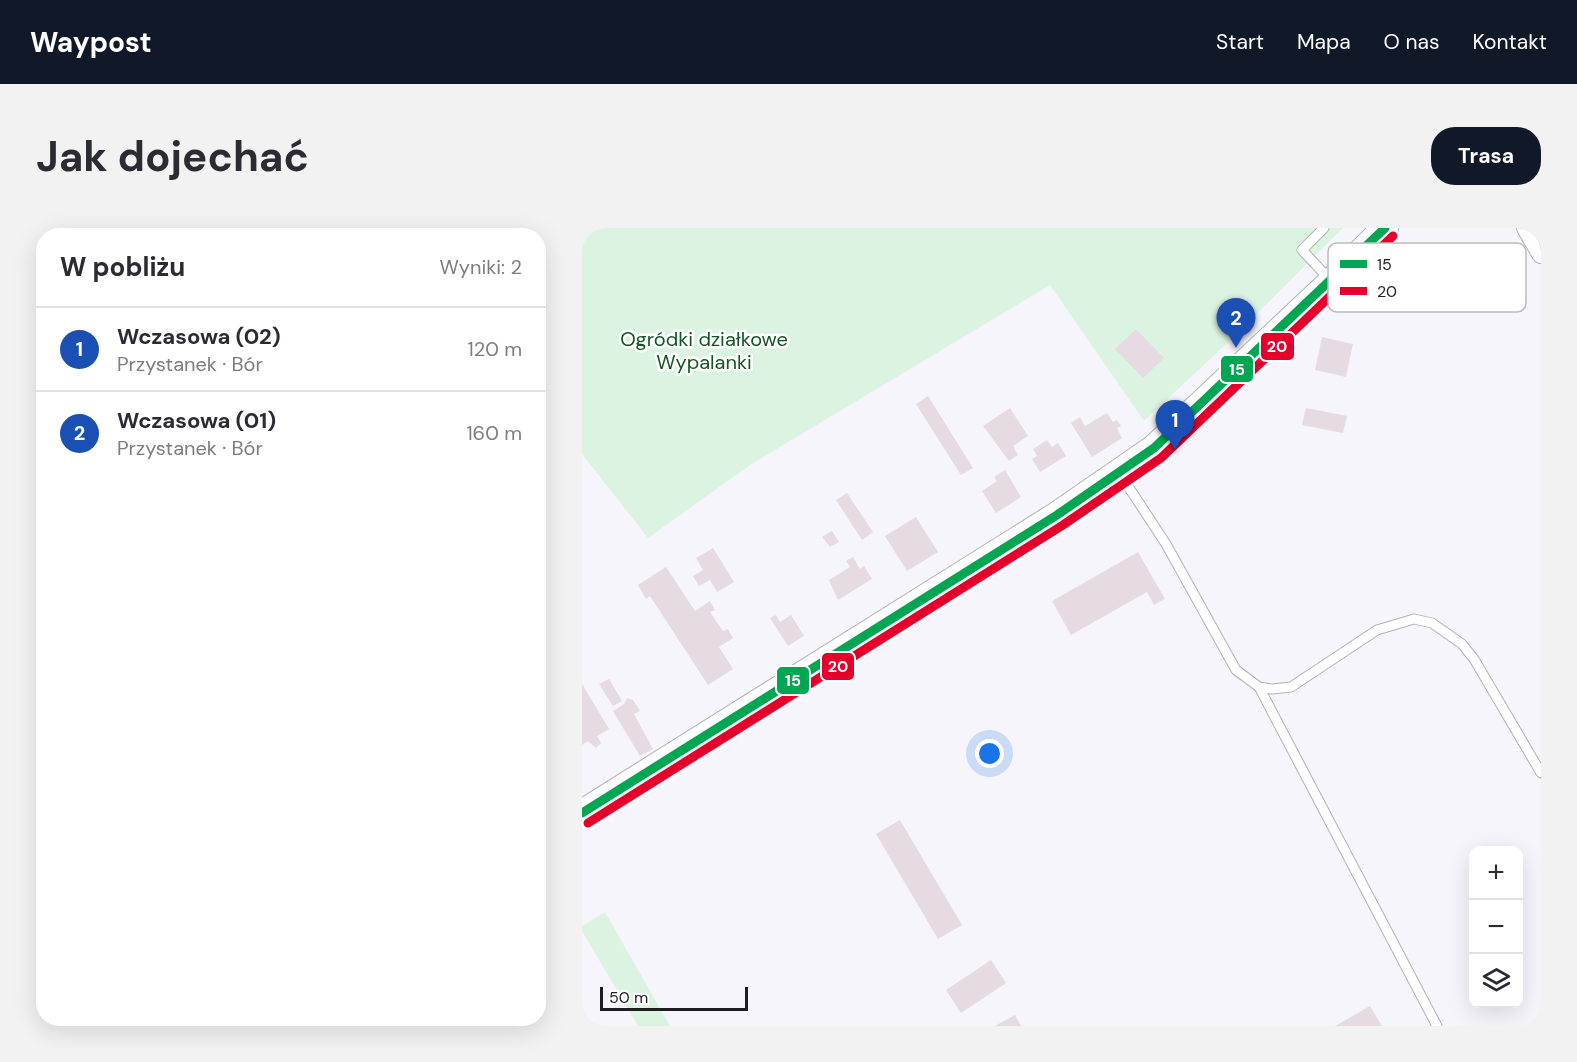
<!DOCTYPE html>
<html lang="pl">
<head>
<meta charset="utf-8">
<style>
  :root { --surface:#fff; --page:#f2f2f3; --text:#2b2b33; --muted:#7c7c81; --line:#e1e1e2; --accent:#111827 }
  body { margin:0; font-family:"DM Sans",sans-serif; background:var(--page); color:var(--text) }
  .controls { position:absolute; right:18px; bottom:18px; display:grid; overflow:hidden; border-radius:12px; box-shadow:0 6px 24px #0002 }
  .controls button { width:54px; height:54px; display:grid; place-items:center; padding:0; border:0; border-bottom:2px solid var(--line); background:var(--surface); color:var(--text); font:30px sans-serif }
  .scale { position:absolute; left:18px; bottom:15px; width:148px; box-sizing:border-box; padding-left:6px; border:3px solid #1e1e21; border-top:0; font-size:16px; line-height:21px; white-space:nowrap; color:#1e1e21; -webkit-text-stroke:4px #fff; paint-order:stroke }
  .you { position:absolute; left:408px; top:526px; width:21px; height:21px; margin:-15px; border:4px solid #fff; border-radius:50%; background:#1a73e8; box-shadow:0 0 0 9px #1a73e833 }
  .badge { display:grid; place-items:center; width:39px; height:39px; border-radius:50%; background:var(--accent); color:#fff; font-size:20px; font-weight:700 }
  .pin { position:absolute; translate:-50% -50px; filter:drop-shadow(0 2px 3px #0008) }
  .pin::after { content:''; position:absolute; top:32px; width:21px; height:18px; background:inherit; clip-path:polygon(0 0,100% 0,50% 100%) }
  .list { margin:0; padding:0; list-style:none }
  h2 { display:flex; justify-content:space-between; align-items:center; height:78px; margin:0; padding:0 24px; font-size:26px }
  h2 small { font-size:20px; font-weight:400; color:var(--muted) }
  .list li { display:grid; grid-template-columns:39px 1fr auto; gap:18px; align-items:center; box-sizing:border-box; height:84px; padding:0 24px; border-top:2px solid var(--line) }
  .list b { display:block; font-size:22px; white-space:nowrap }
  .list p { margin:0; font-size:20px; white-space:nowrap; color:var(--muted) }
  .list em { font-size:20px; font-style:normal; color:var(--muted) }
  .icon { flex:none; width:33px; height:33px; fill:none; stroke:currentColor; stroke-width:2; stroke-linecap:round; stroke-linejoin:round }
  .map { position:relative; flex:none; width:959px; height:798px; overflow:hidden; border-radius:24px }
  header { display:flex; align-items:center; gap:36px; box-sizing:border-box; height:84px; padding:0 30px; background:var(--accent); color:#fff }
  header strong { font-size:28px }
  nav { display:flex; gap:33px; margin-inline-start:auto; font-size:21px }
  .intro { display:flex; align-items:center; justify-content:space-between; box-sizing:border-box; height:144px; padding:0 36px }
  h1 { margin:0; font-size:42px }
  .button { padding:15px 27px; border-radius:24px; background:var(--accent); color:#fff; font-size:21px; font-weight:700 }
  main { display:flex; gap:36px; padding:0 36px }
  aside { flex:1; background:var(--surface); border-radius:24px; box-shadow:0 6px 24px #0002 }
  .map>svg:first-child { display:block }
  .green { fill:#ddf3e1 }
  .building { fill:#e6dbe3 }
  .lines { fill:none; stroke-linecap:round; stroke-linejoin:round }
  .lane-casing { stroke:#b2b2b6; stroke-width:11 }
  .street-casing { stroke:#b2b2b6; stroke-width:20 }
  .secondary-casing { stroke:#b2b2b6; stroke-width:28 }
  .lane { stroke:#fefefe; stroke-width:9 }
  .street { stroke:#fefefe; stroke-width:18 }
  .secondary { stroke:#fefefe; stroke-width:26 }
  .bus-1-casing { stroke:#fff; stroke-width:14 }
  .bus-2-casing { stroke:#fff; stroke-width:14 }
  .bus-1 { stroke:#00a651; stroke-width:9 }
  .bus-2 { stroke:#e4002b; stroke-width:9 }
  .labels { text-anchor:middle; stroke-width:5; stroke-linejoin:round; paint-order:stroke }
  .park-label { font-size:20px; fill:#135522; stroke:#fff }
  .key { fill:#fff; stroke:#bcbcbc; stroke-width:1.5 }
  .key-label { font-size:16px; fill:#1e1e21 }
  .line-badge { stroke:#fff; stroke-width:2 }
  .badge-label { font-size:16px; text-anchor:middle; font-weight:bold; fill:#fff }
</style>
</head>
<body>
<header>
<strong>Waypost</strong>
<nav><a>Start</a><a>Mapa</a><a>O nas</a><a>Kontakt</a></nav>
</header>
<div class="intro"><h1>Jak dojechać</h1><a class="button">Trasa</a></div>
<main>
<aside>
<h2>W pobliżu<small>Wyniki: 2</small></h2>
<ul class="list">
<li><span class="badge" style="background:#1a4fb4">1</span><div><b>Wczasowa (02)</b><p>Przystanek · Bór</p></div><em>120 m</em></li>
<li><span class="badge" style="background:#1a4fb4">2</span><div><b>Wczasowa (01)</b><p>Przystanek · Bór</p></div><em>160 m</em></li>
</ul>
</aside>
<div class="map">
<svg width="959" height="798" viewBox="0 0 959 798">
  <rect width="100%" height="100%" fill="#f6f5fb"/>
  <!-- green -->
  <g class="green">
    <path d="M0,0H761L642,118L562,193L468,57L168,237L66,310L0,226Z"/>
    <path d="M23,684L88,798H56L0,703V698Z"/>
  </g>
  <!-- building -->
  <g class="building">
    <path d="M554,101L582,130L561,150L533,121Z"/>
    <path d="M740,109L771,116L764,149L733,142Z"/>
    <path d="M346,168L391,240L379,247L334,176Z"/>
    <path d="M428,180L446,208L431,218L436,227L427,233L401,198Z"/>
    <path d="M724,180L765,188L761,205L720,197Z"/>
    <path d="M525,185L531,194L535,192L539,198L535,200L540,210L510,229L489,195L498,189L503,198Z"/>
    <path d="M465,212L470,219L476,215L484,228L458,244L450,231L455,228L451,221Z"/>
    <path d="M423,242L439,269L414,285L400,263L415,253L412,249Z"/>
    <path d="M265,265L291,304L280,312L254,272Z"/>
    <path d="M334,289L356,324L325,343L303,308Z"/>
    <path d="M250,303L257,314L248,319L240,309Z"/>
    <path d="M131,320L152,354L135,364L128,352L117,358L111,348L121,342L114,330Z"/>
    <path d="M556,324L583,371L572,377L565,364L489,407L470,373Z"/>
    <path d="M271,329L278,341L282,338L290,351L256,372L247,352L268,339L264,333Z"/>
    <path d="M84,339L113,383L128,373L133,382L128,384L141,403L146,401L151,410L137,419L151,441L126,457L68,368L64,371L56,357Z"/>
    <path d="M194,387L198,394L209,387L222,408L206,418L188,390Z"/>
    <path d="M27,451L40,473L31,478L17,456Z"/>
    <path d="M0,456L27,501L15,508L19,515L14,520L6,513L0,517Z"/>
    <path d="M45,470L51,472L58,483L52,486L71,521L58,528L31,483L42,476Z"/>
    <path d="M318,592L380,697L356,711L294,606Z"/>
    <path d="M409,732L424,755L379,785L364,762Z"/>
    <path d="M788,778L800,798H753Z"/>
    <path d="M433,787L439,798H413Z"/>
  </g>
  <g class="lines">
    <defs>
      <g id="lane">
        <path d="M742,0L720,22L749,53"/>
        <path d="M538,246L584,316L654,442L677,459L690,461L709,459L795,402L832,391L850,395L880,416L892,431L959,545"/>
        <path d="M677,459L855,798"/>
      </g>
      <path id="street" d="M944,0L959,26"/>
      <path id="secondary" d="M0,585L475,287L572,220L749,54L803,0"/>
    </defs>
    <!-- lane casing -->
    <use href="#lane" class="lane-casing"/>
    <!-- street casing -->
    <use href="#street" class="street-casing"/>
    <!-- secondary casing -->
    <use href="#secondary" class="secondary-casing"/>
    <!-- lane -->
    <use href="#lane" class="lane"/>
    <!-- street -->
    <use href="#street" class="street"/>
    <!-- secondary -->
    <use href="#secondary" class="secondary"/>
    <defs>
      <path id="bus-1" d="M0,585L475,287L572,220L803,0"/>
      <path id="bus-2" d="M6,595L481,297L579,230L811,8"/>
    </defs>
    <!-- bus-1 casing -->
    <use href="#bus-1" class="bus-1-casing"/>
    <!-- bus-2 casing -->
    <use href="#bus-2" class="bus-2-casing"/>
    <!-- bus-1 -->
    <use href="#bus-1" class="bus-1"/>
    <!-- bus-2 -->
    <use href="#bus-2" class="bus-2"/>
  </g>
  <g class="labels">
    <!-- park labels -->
    <g class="park-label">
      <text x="122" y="118">Ogródki działkowe<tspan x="122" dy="23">Wypalanki</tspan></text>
    </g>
  </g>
  <!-- legend -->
  <rect x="746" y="15" width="198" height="69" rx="9" class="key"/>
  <rect x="758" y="32" width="27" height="8" fill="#00a651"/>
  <rect x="758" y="59" width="27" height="8" fill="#e4002b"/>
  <g class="key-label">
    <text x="795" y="42">15</text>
    <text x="795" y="69">20</text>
  </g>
  <g class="line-badge">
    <rect x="678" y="104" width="35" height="29" rx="6" fill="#e4002b"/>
    <rect x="638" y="127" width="34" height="28" rx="6" fill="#00a651"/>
    <rect x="239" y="424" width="34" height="29" rx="6" fill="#e4002b"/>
    <rect x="194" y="438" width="34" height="29" rx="6" fill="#00a651"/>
  </g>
  <g class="badge-label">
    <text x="695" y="124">20</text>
    <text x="655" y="147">15</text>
    <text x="256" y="444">20</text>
    <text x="211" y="458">15</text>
  </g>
</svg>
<div class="controls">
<button>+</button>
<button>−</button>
<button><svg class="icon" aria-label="layers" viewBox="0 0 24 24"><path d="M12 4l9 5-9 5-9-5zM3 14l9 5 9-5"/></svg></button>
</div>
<div class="scale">50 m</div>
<div class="you"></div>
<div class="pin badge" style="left:593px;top:222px;background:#1a4fb4">1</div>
<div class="pin badge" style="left:654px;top:120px;background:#1a4fb4">2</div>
</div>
</main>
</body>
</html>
